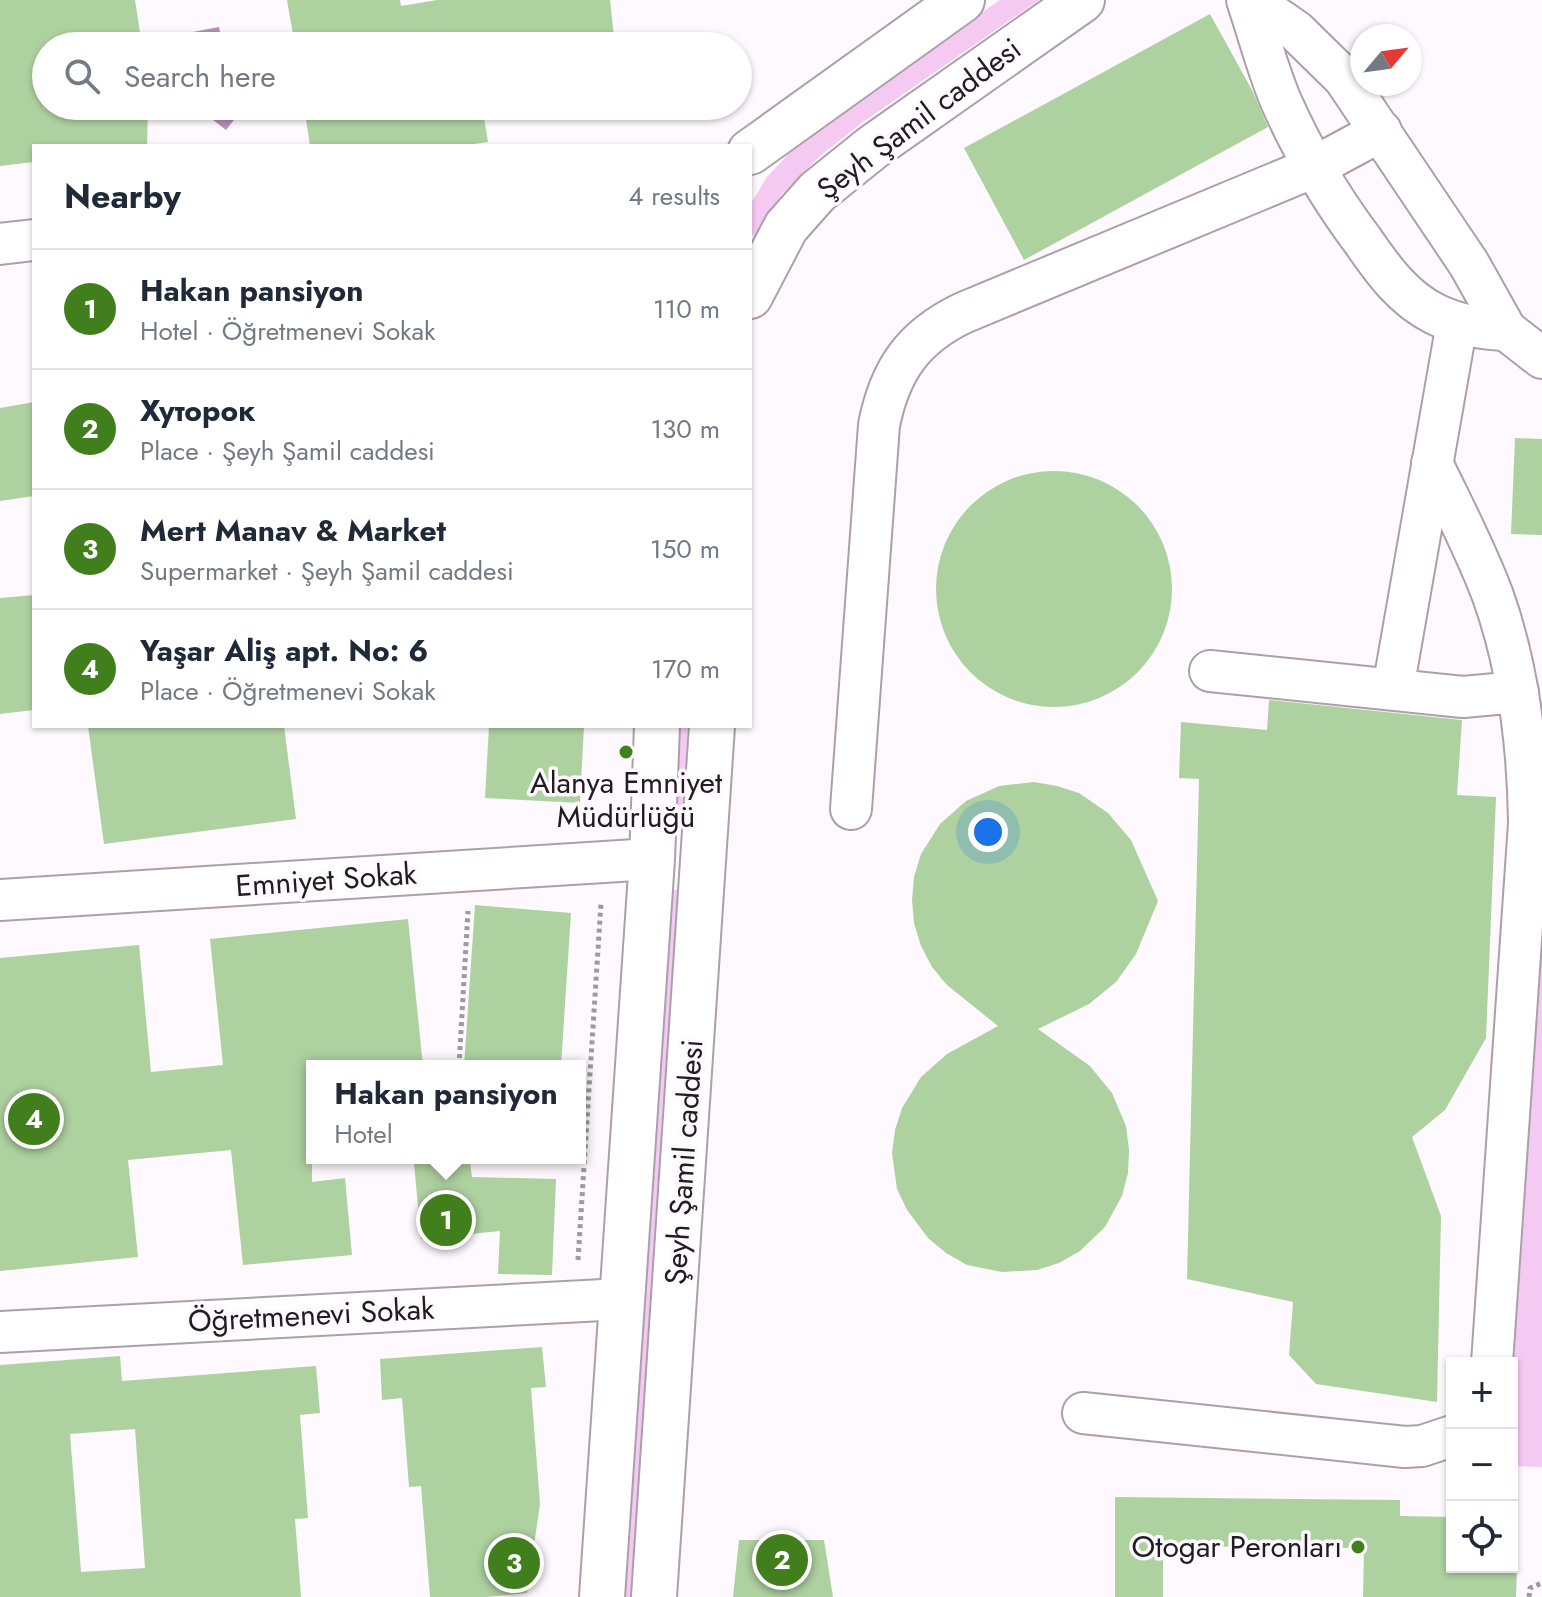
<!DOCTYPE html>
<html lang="en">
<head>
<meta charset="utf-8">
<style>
  :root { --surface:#fff; --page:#f2f2f3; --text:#1f2937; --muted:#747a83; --line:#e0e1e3; --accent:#417f1d }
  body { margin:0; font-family:Jost,sans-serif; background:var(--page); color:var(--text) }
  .controls { position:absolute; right:24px; bottom:24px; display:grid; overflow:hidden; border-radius:0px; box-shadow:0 2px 6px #0004 }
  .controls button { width:72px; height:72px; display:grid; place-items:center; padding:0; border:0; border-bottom:2px solid var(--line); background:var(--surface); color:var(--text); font:40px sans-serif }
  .compass { position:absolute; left:1350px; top:24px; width:72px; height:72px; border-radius:50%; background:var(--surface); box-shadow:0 2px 6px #0004; rotate:61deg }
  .you { position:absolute; left:988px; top:832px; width:28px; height:28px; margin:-20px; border:6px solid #fff; border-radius:50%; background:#1a73e8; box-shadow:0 0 0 12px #1a73e833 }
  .badge { display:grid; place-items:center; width:52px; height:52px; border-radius:50%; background:var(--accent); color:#fff; font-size:26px; font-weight:700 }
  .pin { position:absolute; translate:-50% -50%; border:4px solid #fff; box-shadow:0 2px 8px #0006 }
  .popup { position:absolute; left:306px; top:1060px; width:280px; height:104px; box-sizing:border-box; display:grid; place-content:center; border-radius:0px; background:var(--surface); filter:drop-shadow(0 2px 6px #0005); font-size:26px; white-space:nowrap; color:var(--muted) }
  .popup b { font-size:30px; color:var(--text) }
  .popup::after { content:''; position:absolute; left:50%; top:100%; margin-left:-16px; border:16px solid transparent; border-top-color:var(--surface) }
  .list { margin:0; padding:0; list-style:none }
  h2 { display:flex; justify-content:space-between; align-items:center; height:104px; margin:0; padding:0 32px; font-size:34px }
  h2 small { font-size:26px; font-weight:400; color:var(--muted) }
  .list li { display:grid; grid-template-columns:52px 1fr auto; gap:24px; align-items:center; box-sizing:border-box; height:120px; padding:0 32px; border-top:2px solid var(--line) }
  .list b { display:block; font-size:30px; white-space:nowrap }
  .list p { margin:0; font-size:26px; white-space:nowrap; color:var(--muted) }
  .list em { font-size:26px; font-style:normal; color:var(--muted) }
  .icon { flex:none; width:44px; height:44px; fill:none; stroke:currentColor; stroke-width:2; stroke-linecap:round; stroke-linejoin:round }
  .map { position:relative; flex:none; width:1542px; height:1597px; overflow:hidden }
  .search { position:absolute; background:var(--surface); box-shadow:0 2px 6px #0004; left:32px; top:32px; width:720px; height:88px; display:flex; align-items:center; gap:20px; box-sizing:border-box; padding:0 28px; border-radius:44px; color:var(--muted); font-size:30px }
  .panel { position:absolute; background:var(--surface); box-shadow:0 2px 6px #0004; left:32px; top:144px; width:720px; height:584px; border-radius:0px }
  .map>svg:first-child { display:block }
  .green { fill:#f4caf3 }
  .water { fill:#ba8fb9 }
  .building { fill:#aed1a0; fill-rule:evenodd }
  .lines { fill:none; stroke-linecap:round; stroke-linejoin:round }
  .minor-casing { stroke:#aba0aa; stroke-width:44 }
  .major-casing { stroke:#aba0aa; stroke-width:48 }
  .path { stroke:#9e999e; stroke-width:5; stroke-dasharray:4 4; stroke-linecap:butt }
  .minor { stroke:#fff; stroke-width:40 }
  .major { stroke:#fff; stroke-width:44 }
  .poi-dot { fill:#417f1d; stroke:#fef9fe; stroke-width:3 }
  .labels { text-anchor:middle; stroke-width:7; stroke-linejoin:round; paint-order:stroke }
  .street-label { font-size:30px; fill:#201c20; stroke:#fef9fe }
  .poi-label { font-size:30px; fill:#201c20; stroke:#fef9fe }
</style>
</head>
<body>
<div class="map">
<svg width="1542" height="1597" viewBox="0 0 1542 1597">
  <rect width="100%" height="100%" fill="#fef9fe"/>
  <!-- green -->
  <g class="green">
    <path d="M1000,0H1039L863,122L821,155L782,194L754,236L750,234V205L767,177L810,131Z"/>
    <path d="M674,726H688L682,825L669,826Z"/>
    <path d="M1542,803V1467L1512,1466V1363Z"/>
    <path d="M665,890H678L637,1597H622Z"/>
  </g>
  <!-- water -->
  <g class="water">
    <path d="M219,27L223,46H178L177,35Z"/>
    <path d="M195,106H245L226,130Z"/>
  </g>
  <!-- building -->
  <g class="building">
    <path d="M0,0H135L142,46H46V106H148L147,146H34V162L0,166Z"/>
    <path d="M287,0H400L401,6L437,0H610L615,46H295Z"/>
    <path d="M1210,14L1253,92L1268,127L1024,260L964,148Z"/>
    <path d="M304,106H482L488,142L460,146H310Z"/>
    <path d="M34,402V496L0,501V408Z"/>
    <path d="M1515,438L1542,439V535L1511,534Z"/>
    <circle cx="1054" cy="589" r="118"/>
    <path d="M34,595V710L0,714V598Z"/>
    <path d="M1269,700L1462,720L1457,795L1496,797L1486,1038L1445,1110L1412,1137L1441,1216L1437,1402L1316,1384L1289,1355L1293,1302L1187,1279L1199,779L1179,778L1181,722L1267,730Z"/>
    <path d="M88,726H284L296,819L104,844Z"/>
    <path d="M489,726H584L580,803L485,798Z"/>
    <path d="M1034,782L1057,786L1079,793L1108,813L1131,840L1158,901L1136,954L1116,982L1089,1004L1038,1029L1090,1066L1112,1093L1126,1126L1129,1150L1128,1173L1122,1196L1105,1227L1080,1251L1059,1263L1037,1270L1002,1272L967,1265L946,1253L928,1238L907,1210L897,1189L892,1153L895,1130L902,1108L921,1077L947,1054L998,1026L947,985L932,967L921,946L914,923L912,900L914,877L921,854L940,824L966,801L999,786Z"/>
    <path d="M475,905L571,913L561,1066H464Z"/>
    <path d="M408,919L423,1066H312V1182L345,1178L352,1255L243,1265L231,1150L128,1160L138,1257L0,1271V958L139,945L151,1072L223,1065L210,939Z"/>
    <path d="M470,1162L472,1177L556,1179L552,1275L498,1274L500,1231L421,1239L414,1163Z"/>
    <path d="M542,1347L546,1387L531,1388L540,1504L527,1593L487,1597H430L421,1486L409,1487L402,1398L382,1400L380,1359Z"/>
    <path d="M120,1356L122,1381L316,1366L320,1413L300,1415L308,1518L295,1519L301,1597H0V1365ZM135,1429L145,1568L81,1572L70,1434Z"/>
    <path d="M1115,1497L1400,1500V1516L1452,1517V1567H1517L1516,1597H1363L1364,1548L1163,1546V1597H1115Z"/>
    <path d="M739,1540H824L833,1597H733Z"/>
  </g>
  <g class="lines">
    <defs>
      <g id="minor">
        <path d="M1247,0C1258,33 1267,67 1280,99C1302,149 1330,197 1363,241C1383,270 1403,298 1435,314C1458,325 1481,329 1506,330"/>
        <path d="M1251,0L1296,31L1344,78L1469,264L1506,330L1542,358"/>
        <path d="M0,244L34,240"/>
        <path d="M1432,463C1453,507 1476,550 1493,596C1519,669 1528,746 1529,823L1492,1363"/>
        <path d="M1210,671L1463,697L1518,692"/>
        <path d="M1393,689L1457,323"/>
        <path d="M851,809L879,425C890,370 913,337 963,313L1314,167L1381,131"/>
        <path d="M0,900L652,859"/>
        <path d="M0,1332L622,1299"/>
        <path d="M1083,1413L1405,1447L1422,1446L1452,1436"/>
      </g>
      <g id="major">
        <path d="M750,152L962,0"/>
        <path d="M750,296L786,227L817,192L873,147L1082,0"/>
        <path d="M602,1597L652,859L657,726"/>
        <path d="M654,1597L712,726"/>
      </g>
    </defs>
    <!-- minor casing -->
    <use href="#minor" class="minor-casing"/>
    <!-- major casing -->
    <use href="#major" class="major-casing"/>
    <!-- path -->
    <g class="path">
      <path d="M459,1066L468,911"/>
      <path d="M578,1260L601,903"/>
      <path d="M1529,1597L1530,1588L1542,1583"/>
    </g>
    <!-- minor -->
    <use href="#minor" class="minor"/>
    <!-- major -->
    <use href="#major" class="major"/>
  </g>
  <!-- markers -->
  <g class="poi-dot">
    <circle cx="626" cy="752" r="8"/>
    <circle cx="1358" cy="1547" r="8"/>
  </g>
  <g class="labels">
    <!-- street labels -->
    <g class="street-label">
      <text transform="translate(919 119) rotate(-37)" y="10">Şeyh Şamil caddesi</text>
      <text transform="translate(326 880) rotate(-4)" y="10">Emniyet Sokak</text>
      <text transform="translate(684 1162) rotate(-86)" y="10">Şeyh Şamil caddesi</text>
      <text transform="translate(311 1315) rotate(-3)" y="10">Öğretmenevi Sokak</text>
    </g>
    <!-- poi labels -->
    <g class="poi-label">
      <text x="626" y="793">Alanya Emniyet<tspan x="626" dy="34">Müdürlüğü</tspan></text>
      <text x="1342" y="1557" text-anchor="end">Otogar Peronları</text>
    </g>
  </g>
</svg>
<div class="controls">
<button>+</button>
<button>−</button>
<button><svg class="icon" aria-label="locate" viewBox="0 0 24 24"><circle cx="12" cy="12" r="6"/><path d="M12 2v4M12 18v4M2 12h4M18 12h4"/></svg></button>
</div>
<svg class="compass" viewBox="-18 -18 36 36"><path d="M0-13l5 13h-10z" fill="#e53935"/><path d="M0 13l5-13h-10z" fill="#747a83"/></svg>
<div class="you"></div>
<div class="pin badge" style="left:446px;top:1220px">1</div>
<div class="popup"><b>Hakan pansiyon</b>Hotel</div>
<div class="pin badge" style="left:782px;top:1560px">2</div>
<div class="pin badge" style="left:514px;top:1563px">3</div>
<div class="pin badge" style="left:34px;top:1119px">4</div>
<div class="search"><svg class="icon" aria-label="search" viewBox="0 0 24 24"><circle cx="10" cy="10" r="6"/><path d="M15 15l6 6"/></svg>Search here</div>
<section class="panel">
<h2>Nearby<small>4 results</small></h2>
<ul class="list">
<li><span class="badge">1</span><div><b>Hakan pansiyon</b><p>Hotel · Öğretmenevi Sokak</p></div><em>110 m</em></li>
<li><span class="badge">2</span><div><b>Хуторок</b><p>Place · Şeyh Şamil caddesi</p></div><em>130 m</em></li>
<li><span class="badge">3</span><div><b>Mert Manav &amp; Market</b><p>Supermarket · Şeyh Şamil caddesi</p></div><em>150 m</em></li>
<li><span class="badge">4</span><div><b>Yaşar Aliş apt. No: 6</b><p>Place · Öğretmenevi Sokak</p></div><em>170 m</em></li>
</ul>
</section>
</div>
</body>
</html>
